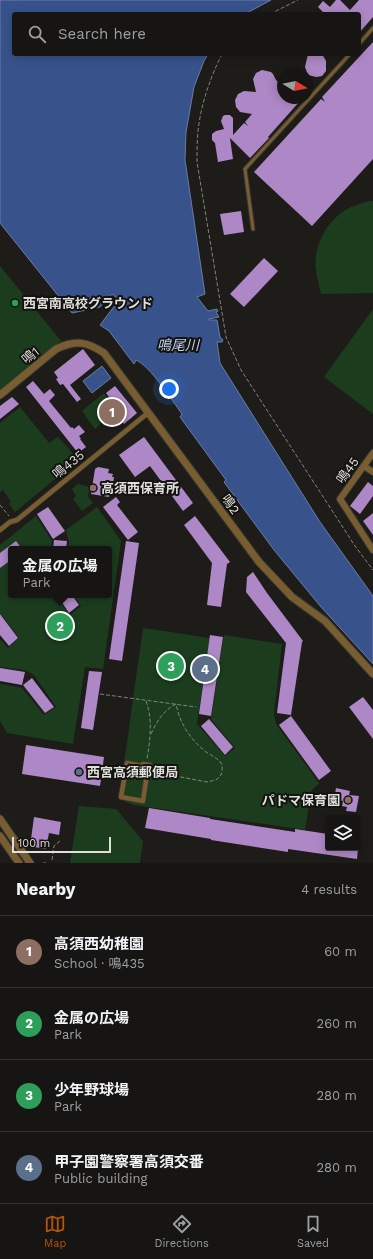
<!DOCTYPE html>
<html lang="en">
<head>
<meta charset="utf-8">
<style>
  :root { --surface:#161513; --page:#232221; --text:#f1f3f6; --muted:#9e9fa0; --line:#353433; --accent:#b45309 }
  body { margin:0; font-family:"Work Sans","Noto Sans JP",sans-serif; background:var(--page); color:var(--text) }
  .controls { position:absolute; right:12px; bottom:12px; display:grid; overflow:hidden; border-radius:4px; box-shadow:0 2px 10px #0003 }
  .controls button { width:36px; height:36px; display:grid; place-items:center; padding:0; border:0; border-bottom:1px solid var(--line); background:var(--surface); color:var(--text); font:20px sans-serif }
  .compass { position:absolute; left:277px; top:68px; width:36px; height:36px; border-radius:50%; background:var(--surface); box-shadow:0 2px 10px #0003; rotate:100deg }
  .scale { position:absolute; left:12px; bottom:10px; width:99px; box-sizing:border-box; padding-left:4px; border:2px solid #dfdfdc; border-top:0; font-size:11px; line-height:14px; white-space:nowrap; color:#dfdfdc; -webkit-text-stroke:3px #141310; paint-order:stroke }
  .you { position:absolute; left:169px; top:389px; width:14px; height:14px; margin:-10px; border:3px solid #fff; border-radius:50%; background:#1a73e8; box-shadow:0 0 0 6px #1a73e833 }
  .badge { display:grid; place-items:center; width:26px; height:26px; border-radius:50%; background:var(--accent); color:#fff; font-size:13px; font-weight:700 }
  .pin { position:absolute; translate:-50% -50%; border:2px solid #fff; box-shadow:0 1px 4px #0006 }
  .popup { position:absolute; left:8px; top:546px; width:104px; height:52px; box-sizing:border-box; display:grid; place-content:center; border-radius:4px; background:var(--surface); filter:drop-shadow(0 1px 3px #0005); font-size:13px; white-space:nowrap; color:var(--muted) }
  .popup b { font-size:15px; color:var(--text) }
  .popup::after { content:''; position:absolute; left:50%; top:100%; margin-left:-8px; border:8px solid transparent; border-top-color:var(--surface) }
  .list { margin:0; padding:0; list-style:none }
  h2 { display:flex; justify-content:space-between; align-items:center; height:52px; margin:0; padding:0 16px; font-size:17px }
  h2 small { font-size:13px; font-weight:400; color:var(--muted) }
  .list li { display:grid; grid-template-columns:26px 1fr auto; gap:12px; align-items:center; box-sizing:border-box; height:72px; padding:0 16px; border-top:1px solid var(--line) }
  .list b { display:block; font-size:15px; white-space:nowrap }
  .list p { margin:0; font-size:13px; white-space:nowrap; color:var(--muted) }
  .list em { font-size:13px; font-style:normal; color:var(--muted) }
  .icon { flex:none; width:22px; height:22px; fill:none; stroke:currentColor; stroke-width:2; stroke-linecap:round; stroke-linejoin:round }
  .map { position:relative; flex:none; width:373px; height:863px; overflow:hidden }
  .search { position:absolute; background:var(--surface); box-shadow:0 2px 10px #0003; left:12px; right:12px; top:12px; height:44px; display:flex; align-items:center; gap:10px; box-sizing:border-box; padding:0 14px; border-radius:4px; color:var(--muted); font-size:15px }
  .sheet { height:340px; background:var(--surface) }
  nav { display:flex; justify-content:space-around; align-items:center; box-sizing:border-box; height:56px; border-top:1px solid var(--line); background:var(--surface); font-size:11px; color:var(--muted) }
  nav a { display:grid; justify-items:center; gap:2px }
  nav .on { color:var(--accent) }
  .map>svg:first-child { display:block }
  .green { fill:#1b3d1e }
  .water { fill:#38528b; stroke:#6a7ca3 }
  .building { fill:#ae88c6 }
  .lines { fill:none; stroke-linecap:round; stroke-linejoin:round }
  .service-casing { stroke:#383734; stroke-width:5 }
  .pedestrian-casing { stroke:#383734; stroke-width:6 }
  .minor-casing { stroke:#383734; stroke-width:8 }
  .tertiary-casing { stroke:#383734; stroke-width:9 }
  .path { stroke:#838380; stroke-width:1; stroke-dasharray:4 2; stroke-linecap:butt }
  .service { stroke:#775d2f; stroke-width:3 }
  .pedestrian { stroke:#775d2f; stroke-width:4.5 }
  .minor { stroke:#775d2f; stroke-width:6 }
  .tertiary { stroke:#775d2f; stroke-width:7 }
  .leisure-dot { fill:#2e9e5b; stroke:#141310; stroke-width:1.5 }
  .education-dot { fill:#8d6e63; stroke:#141310; stroke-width:1.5 }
  .service-dot { fill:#5c6f8a; stroke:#141310; stroke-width:1.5 }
  .labels { text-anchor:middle; stroke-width:4; stroke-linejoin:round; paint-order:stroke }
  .poi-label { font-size:13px; font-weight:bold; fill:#dfdfdc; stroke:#141310; text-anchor:start }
  .street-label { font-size:13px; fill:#dfdfdc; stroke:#141310 }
  .water-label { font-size:14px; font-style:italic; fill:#c0d2f4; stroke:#141310 }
</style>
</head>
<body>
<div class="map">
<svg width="373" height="863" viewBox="0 0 373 863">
  <rect width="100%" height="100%" fill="#1d1c19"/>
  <!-- green -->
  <g class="green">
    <path d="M369,201H373V293L321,294C319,286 317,278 316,270C313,249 324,226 341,213C349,207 359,204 369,201Z"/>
    <path d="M0,266L61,341L0,390Z"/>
    <path d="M373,309V414L324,377Z"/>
    <path d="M104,393L116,409L95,429L82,411Z"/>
    <path d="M20,407L49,443L58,437L77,458L76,462L15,512L9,504L11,502L3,490L0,492V423Z"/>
    <path d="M78,484L90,487L88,496L93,503L82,511L73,499L76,496L72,489Z"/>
    <path d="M97,507L121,541L103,669L85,667L73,744L7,733L0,721V684L22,688L44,715L56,707L34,675L25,670L0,667V639L8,648L19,638L0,613V545L36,516L52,541L51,549H11V595H54L70,615L81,606L74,595H109V549H68L69,542L66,530Z"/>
    <path d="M143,628L210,638L197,724L225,756L235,748L211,719L224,635L282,644L274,713L276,724L319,783L311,791L305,830L134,805L119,799Z"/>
    <path d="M79,806L116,809L143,841L140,863H70Z"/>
  </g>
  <!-- water -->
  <g class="water">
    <path d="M0,0H271L245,14H14V54H208L204,61L194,87L186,132L185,160L205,294L197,297L208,311L217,309L218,311L216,312L219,317L209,319V320H217L220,337L223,340L222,342H217L220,363L274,449L320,522L373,596V664L321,607L274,550L224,482L226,480L180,417L182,414C172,400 150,366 136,360L134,364L109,331L100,325L119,300L112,294L100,307L72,313L0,223Z"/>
    <path d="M102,366L111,378L92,393L83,381Z"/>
  </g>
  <!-- building -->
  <g class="building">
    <path d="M336,0H340L350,10L359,0H373V17L359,33V14H325L318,7L323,1L330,7Z"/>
    <path d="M373,42V159L312,226L254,172L321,99L325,102L322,97Z"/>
    <path d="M308,54H322L326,61V71L322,76L316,77L308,75L305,67Z"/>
    <path d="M262,70L271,72L273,74L276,80L283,86V98H296L300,101L268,137L269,138L250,158L230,138L233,159L218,162L215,143L212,140V134L216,131L224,129L221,121L223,116L225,115H230L233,118V135L244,123L248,126L245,122L252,114L240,112L236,107L235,100L238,94L244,91L256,92L253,79L256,73Z"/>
    <path d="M241,211L244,232L224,235L220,214Z"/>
    <path d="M264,258L278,271L244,307L230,294Z"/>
    <path d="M83,349L95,365L70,385L81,399L77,402L63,384L60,385L56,379L58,378L54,372Z"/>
    <path d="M33,381L44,394L50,389L55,395L49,401L71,428L72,427L74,429L79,425L85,432L79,436L81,439H80L86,447L78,453L26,387Z"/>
    <path d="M115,386L137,413L124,424L115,414L119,410L106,393Z"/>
    <path d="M12,397L19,404L0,419V406Z"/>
    <path d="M144,437L193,503L183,511L150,466L135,477L119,455Z"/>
    <path d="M98,467L109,469L108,473L113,474L112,477H114L113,484H111L109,497L91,494L95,469Z"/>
    <path d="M368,482L373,486V496L360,514L350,506Z"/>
    <path d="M116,497L120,502L117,505L138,532L128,540L103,507Z"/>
    <path d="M48,507L65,531L53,539L37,514Z"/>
    <path d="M373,513V535L363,521Z"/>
    <path d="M195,516L230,562L227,564L221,607L207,605L212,563L184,525Z"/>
    <path d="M54,540L67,541L66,549H53Z"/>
    <path d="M16,541L22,549H11V560L0,568V553Z"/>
    <path d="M126,541L139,543L122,661L109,659Z"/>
    <path d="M253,572L267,593L303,641L302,642L291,715L277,713L286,643L246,592L247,577Z"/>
    <path d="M57,595H72L79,605L69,613Z"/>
    <path d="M0,614L18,638L9,646L0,635Z"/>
    <path d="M210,635L223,637L211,716L199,714Z"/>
    <path d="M0,668L25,672L22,685L0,681Z"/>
    <path d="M89,671L102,672L93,730L81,728Z"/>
    <path d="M32,678L54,707L45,713L23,685Z"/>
    <path d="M363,697L373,710V739L349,707Z"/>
    <path d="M291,716L331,771L319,780L279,725Z"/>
    <path d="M209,719L233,747L225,755L201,726Z"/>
    <path d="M26,745L104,757L100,786L22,774Z"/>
    <path d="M336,788L350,791L349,795L359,796L356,812L346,811L347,807L342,806L343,801L337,800L338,794H335Z"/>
    <path d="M149,808L210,818V819L295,832V829L328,834V848H358L357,859L288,849V852L211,840V839L145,828Z"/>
    <path d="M34,817L61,822L59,835L49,833L46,849L34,847L35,840L31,839Z"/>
  </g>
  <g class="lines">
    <defs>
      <g id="service">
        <path d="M359,44L373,28"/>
        <path d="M253,229L245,169L350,54"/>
      </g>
      <g id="pedestrian">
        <path d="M0,530L10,522L17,520L149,412"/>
        <path d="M127,763L142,766L143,764L150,765L148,774H147L143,801L121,797Z"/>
      </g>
      <g id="minor">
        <path d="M373,453L340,499L373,550"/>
        <path d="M364,466L373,472"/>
      </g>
      <g id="tertiary">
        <path d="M0,395L56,349C75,340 86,341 104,353L259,562L292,597L325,621L373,674"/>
        <path d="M0,819L30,863"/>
        <path d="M0,836L19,863"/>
      </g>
    </defs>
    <!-- service casing -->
    <use href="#service" class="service-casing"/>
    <!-- pedestrian casing -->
    <use href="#pedestrian" class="pedestrian-casing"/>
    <!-- minor casing -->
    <use href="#minor" class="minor-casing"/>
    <!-- tertiary casing -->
    <use href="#tertiary" class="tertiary-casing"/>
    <!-- path -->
    <g class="path">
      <path d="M270,14L298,0"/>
      <path d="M222,54C210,78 201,104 198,131C197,141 197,152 197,162L226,337L241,370L355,546L373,570"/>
      <path d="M0,505L9,516"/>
      <path d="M100,694L196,707"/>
      <path d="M146,701C153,720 150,740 147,759"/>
      <path d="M151,734C157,721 163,711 176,704C180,724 190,739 206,752C210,755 218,758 221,763C223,767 222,772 221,775L216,780L207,782L155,772"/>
      <path d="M52,860L54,846L61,840"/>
      <path d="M43,863H46"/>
    </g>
    <!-- service -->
    <use href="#service" class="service"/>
    <!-- pedestrian -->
    <use href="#pedestrian" class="pedestrian"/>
    <!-- minor -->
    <use href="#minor" class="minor"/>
    <!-- tertiary -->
    <use href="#tertiary" class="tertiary"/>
  </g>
  <!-- markers -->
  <circle class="leisure-dot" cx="15" cy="303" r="4"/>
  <g class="education-dot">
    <circle cx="93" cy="488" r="4"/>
    <circle cx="348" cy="800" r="4"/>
  </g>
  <circle class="service-dot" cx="79" cy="772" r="4"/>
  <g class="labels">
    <!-- poi labels -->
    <g class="poi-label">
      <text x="23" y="308">西宮南高校グラウンド</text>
      <text x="101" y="493">高須西保育所</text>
      <text x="87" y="777">西宮高須郵便局</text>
      <text x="340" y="805" text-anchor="end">パドマ保育園</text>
    </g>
    <!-- street labels -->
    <g class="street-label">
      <text transform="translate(30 355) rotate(-39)" y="5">鳴1</text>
      <text transform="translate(68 464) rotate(-39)" y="5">鳴435</text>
      <text transform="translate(347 470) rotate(-54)" y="5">鳴45</text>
      <text transform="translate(231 504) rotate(54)" y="5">鳴2</text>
    </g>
    <!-- water labels -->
    <g class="water-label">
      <text x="178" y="350">鳴尾川</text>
    </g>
  </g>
</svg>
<div class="controls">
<button><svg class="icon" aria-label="layers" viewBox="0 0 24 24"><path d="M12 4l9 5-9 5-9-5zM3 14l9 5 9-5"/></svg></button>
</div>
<svg class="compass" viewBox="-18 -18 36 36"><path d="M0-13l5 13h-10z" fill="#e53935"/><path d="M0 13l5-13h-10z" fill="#9e9fa0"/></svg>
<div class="scale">100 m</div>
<div class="you"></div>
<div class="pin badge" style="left:112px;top:412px;background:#8d6e63">1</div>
<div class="pin badge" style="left:60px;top:626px;background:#2e9e5b">2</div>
<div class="popup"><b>金属の広場</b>Park</div>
<div class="pin badge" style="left:171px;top:666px;background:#2e9e5b">3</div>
<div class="pin badge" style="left:205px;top:669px;background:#5c6f8a">4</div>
<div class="search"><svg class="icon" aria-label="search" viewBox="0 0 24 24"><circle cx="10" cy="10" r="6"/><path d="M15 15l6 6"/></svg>Search here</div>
</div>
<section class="sheet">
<h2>Nearby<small>4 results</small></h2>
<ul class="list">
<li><span class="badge" style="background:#8d6e63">1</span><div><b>高須西幼稚園</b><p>School · 鳴435</p></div><em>60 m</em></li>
<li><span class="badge" style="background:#2e9e5b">2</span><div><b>金属の広場</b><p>Park</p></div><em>260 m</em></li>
<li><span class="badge" style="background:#2e9e5b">3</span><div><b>少年野球場</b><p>Park</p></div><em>280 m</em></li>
<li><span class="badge" style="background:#5c6f8a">4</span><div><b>甲子園警察署高須交番</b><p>Public building</p></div><em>280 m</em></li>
</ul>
</section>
<nav>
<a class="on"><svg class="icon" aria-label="map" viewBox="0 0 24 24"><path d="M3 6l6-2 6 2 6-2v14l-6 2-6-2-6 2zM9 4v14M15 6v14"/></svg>Map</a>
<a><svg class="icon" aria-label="directions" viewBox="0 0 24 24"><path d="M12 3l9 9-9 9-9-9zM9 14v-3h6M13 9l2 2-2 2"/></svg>Directions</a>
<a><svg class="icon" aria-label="saved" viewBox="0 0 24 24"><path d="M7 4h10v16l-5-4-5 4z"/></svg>Saved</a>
</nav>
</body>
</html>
